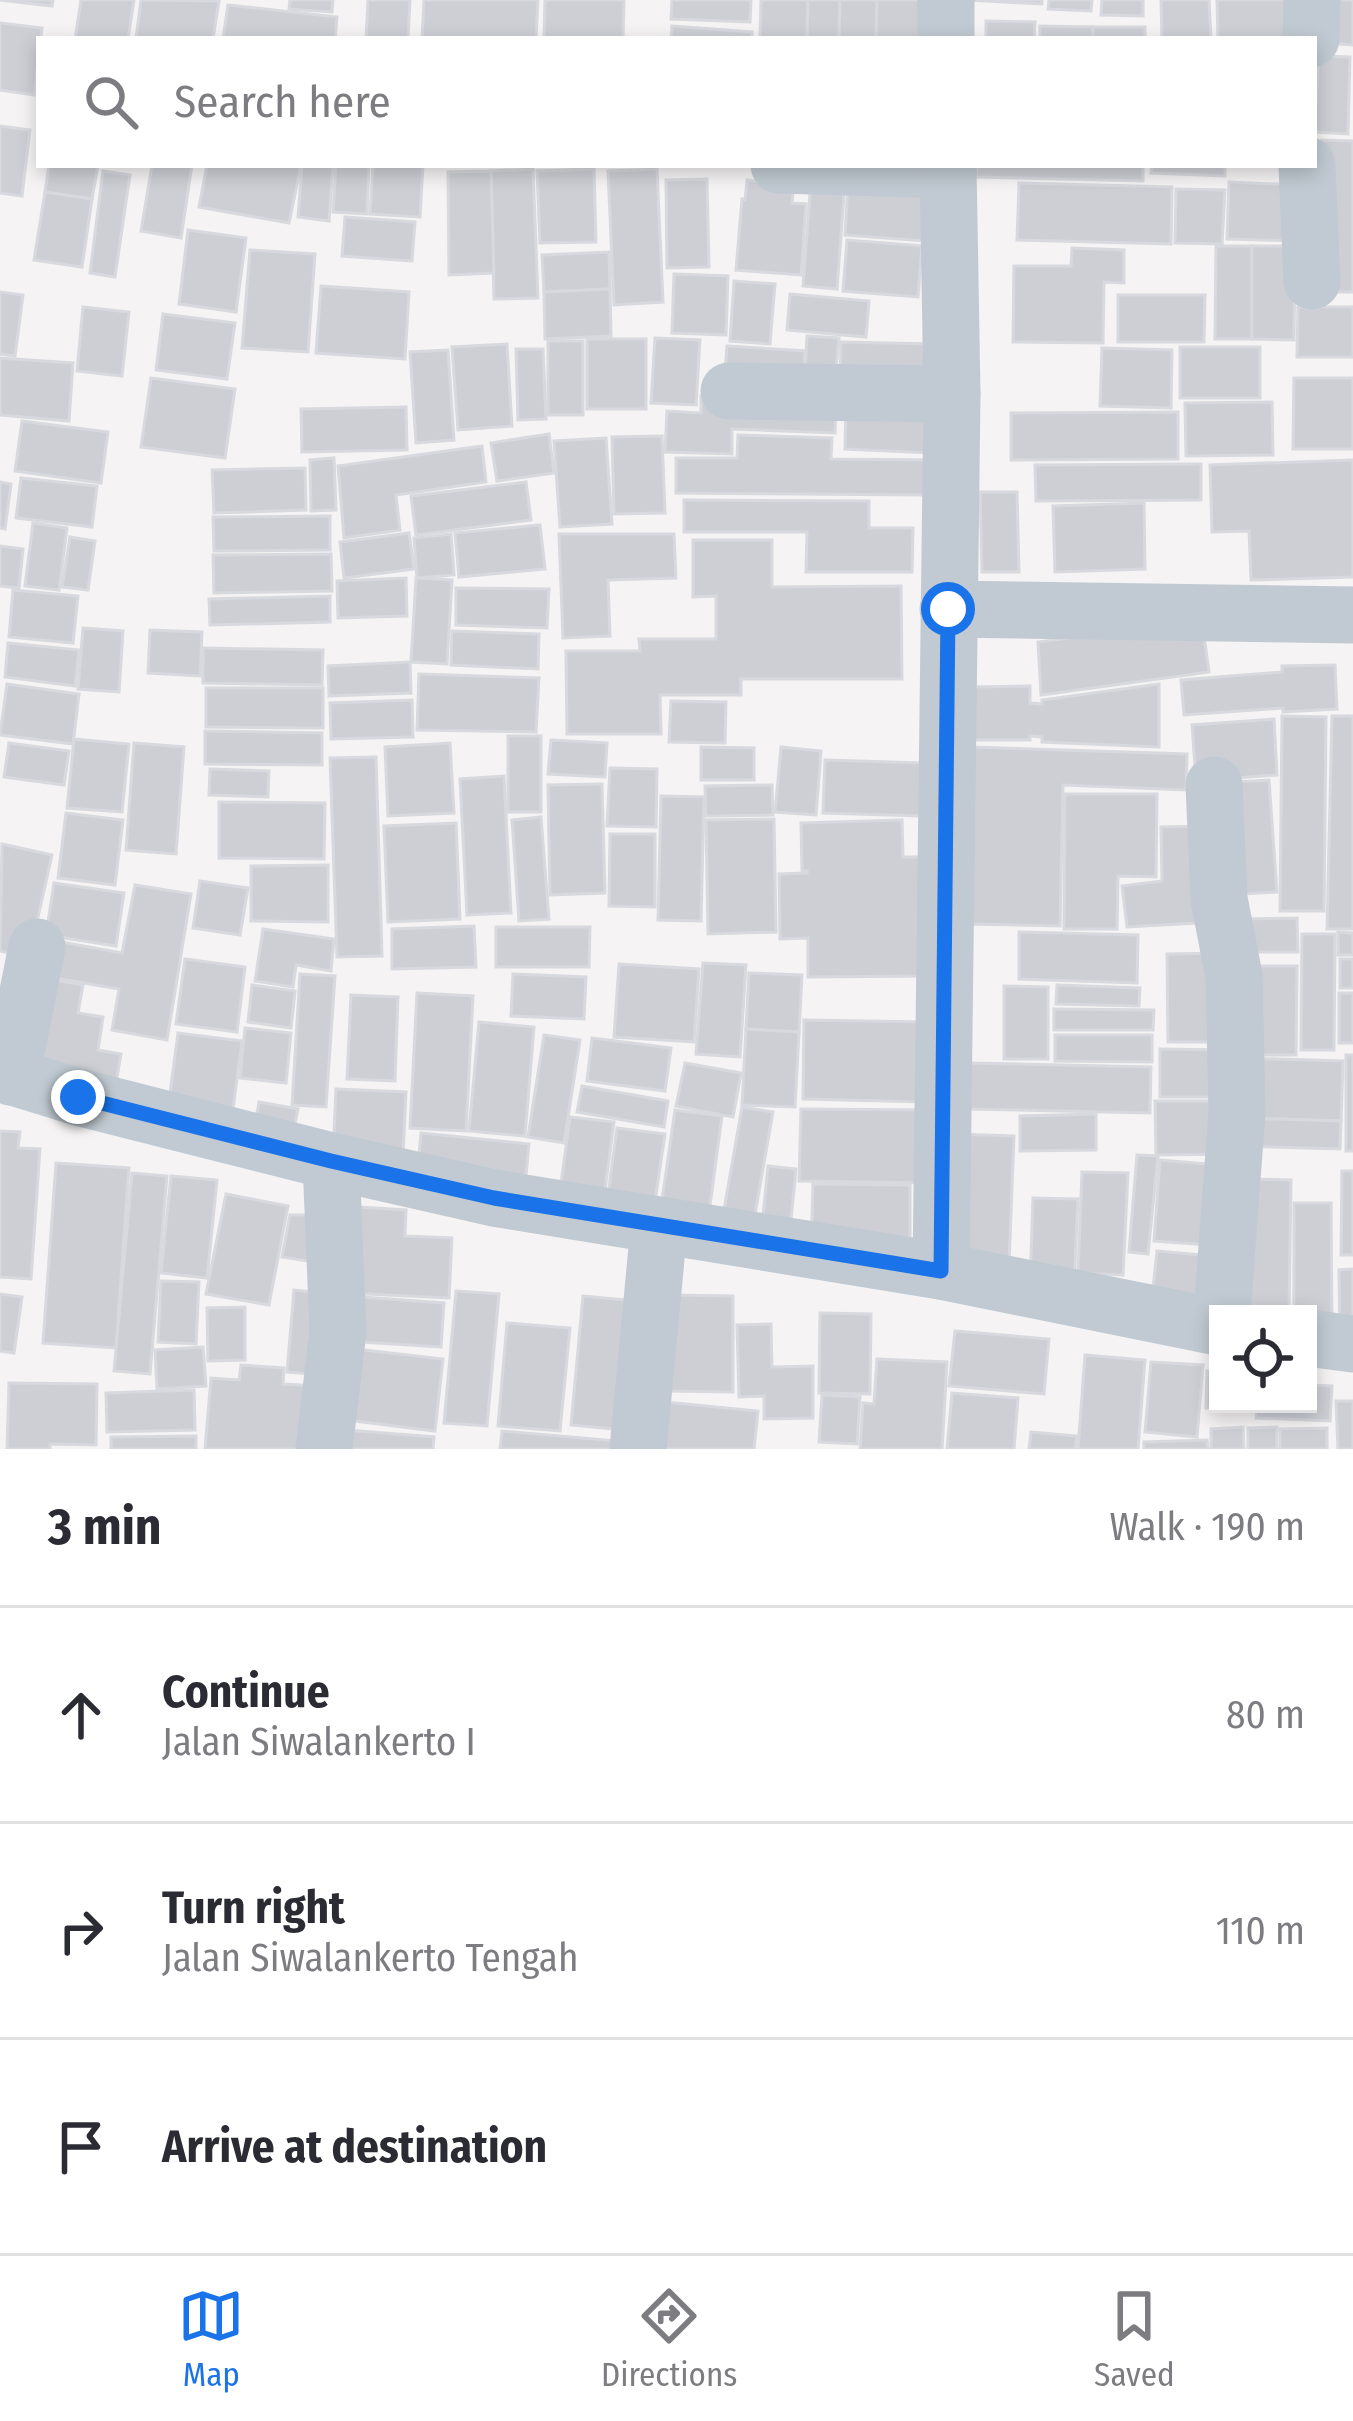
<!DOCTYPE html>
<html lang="en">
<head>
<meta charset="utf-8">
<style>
  :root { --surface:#fff; --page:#f2f2f3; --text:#2b2b33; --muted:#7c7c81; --line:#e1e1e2; --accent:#1a73e8 }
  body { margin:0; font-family:"Fira Sans Condensed",sans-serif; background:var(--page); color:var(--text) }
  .controls { position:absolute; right:36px; bottom:36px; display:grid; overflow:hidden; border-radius:0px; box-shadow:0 6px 18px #0003 }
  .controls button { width:108px; height:108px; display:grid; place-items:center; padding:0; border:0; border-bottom:3px solid var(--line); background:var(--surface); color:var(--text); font:60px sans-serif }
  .stop { position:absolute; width:36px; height:36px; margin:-27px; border:9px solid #1a73e8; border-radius:50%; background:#fff }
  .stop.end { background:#1a73e8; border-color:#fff; box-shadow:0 3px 12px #0008 }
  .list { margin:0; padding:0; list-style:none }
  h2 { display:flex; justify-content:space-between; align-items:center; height:156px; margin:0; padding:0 48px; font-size:51px }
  h2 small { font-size:39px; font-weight:400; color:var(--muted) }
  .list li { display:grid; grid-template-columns:78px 1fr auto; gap:36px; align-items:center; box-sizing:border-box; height:216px; padding:0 48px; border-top:3px solid var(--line) }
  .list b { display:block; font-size:45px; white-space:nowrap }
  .list p { margin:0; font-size:39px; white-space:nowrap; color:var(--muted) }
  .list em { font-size:39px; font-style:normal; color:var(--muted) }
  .icon { flex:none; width:66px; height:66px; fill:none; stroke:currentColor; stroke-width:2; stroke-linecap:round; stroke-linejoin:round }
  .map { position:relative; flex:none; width:1353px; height:1449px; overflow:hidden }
  .search { position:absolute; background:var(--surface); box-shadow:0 6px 18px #0003; left:36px; right:36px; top:36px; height:132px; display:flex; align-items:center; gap:30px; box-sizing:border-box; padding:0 42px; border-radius:0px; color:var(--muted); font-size:45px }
  .sheet { height:804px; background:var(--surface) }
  nav { display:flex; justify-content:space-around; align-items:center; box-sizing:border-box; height:168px; border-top:3px solid var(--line); background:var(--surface); font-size:33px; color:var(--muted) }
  nav a { display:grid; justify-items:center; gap:6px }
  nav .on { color:var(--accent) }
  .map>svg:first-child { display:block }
  .building { fill:#cdcfd5; stroke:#d7d9de; stroke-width:3 }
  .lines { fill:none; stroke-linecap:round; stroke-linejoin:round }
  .minor { stroke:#c1cad2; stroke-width:57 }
  .route { stroke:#1a73e8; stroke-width:15 }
</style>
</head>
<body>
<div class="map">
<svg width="1353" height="1449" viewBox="0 0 1353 1449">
  <rect width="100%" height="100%" fill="#f5f3f3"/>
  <!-- building -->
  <g class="building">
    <path d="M0,0H53L52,6Z"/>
    <path d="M81,0H134L128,39H75Z"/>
    <path d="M141,0L219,1L213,39L136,38Z"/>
    <path d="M290,0H333L332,12L289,9Z"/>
    <path d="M368,0H410L408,39H366Z"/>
    <path d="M424,0H538L536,39H422Z"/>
    <path d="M545,0H624L623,39H544Z"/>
    <path d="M672,0H751L750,22L671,19Z"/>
    <path d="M761,0H808L807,39H760Z"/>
    <path d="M808,0H840L839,39H807Z"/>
    <path d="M840,0H877L876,39H839Z"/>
    <path d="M877,0H924L923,39H876Z"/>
    <path d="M966,0H1042V4Z"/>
    <path d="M1049,0H1092L1091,11L1048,9Z"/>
    <path d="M1102,0H1143V16L1101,15Z"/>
    <path d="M1161,0H1209L1211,39H1162Z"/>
    <path d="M1217,0H1286L1288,39H1218Z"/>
    <path d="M1328,0H1353V45L1329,43Z"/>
    <path d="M228,5L337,17L335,39H223Z"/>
    <path d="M986,21L1035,22L1034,39H986Z"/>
    <path d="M0,23L42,28L34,95L0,90Z"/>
    <path d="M672,26L752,32V39H671Z"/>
    <path d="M1040,26L1093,27V39H1040Z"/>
    <rect x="1093" y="27" width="52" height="12"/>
    <path d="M1319,56L1350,57L1348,134L1314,132Z"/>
    <path d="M0,126L30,130L22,196L0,193Z"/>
    <path d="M1322,140L1353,141V292H1321Z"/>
    <path d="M49,165H98L92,199L45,192Z"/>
    <path d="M152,165H192L181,238L141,231Z"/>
    <path d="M207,165H301L289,223L199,207Z"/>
    <path d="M302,165H333L329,221L298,217Z"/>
    <path d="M336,165H369L367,214L333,212Z"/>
    <path d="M373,165H423L420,217L370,214Z"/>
    <path d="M977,165H1143V181L976,177Z"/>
    <path d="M1152,165H1225V176L1151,173Z"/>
    <path d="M533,169L538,298L494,299L491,171Z"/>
    <path d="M594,169L596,242L540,243L537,171Z"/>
    <path d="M657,169L663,302L614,305L608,171Z"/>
    <path d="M103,171L130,175L115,277L90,273Z"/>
    <path d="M491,171L494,273L449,275L448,172Z"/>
    <path d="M707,179L709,267L667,268L666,180Z"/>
    <path d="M747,180L794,184L792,203L806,204L801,275L736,270L742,199L745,200Z"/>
    <path d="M811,180L845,182L837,289L803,286Z"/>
    <path d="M1229,182L1295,185L1293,241L1227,239Z"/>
    <path d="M848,183L929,189L925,241L845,235Z"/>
    <path d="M1019,183L1172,187L1171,244L1017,240Z"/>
    <path d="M1176,189L1225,190L1222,244L1175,243Z"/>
    <path d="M45,192L92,199L82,267L34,260Z"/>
    <path d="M345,217L415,222L412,261L342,256Z"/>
    <path d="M188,230L246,238L236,312L179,304Z"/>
    <path d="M847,240L922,246L918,297L843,291Z"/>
    <path d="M1216,246H1252V339H1215Z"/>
    <path d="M1252,246H1295L1294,340L1252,339Z"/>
    <path d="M1072,248L1124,250V283L1104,282L1103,343L1013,342L1014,266H1071Z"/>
    <path d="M250,250L315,254L308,352L242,348Z"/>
    <path d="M609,252L610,289L544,292L542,255Z"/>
    <path d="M674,274L728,276L726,335L672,333Z"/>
    <path d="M734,281L775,284L770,344L730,341Z"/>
    <path d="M321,286L409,292L405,359L316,353Z"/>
    <path d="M610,289L611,336L545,339L544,292Z"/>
    <path d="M0,292L23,295L15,356L0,354Z"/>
    <path d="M790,294L869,301L866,337L787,330Z"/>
    <path d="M1118,295H1205L1204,342H1118Z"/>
    <path d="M83,307L129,312L122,376L77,371Z"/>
    <path d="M1298,307H1353V357H1297Z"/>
    <path d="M163,314L235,323L227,379L156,370Z"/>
    <path d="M807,336L839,338L834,390L804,388Z"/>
    <path d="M655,338L700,340L696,405L651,403Z"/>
    <rect x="587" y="339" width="59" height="70"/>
    <rect x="548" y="341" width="35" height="74"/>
    <path d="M841,342L934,344V387L840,386Z"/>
    <path d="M507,344L512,426L458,430L452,347Z"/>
    <path d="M727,346L805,351L802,389L724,383Z"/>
    <rect x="1180" y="347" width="80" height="51"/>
    <path d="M1102,348L1172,350L1171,408L1100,406Z"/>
    <path d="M516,349H543L546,419L518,420Z"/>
    <path d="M448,350L454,440L416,443L410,352Z"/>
    <path d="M0,358L73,363L69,421L0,415Z"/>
    <path d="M151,378L235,389L225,458L141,447Z"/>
    <path d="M1294,378H1353V449H1293Z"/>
    <path d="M701,396L836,401L835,433L732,429V454L665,452L667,411L701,413Z"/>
    <path d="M1272,402L1273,455L1186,456L1185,403Z"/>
    <path d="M846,403L933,406L931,453L845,449Z"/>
    <path d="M406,407L407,450L302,452L301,409Z"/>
    <path d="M1178,412V459L1011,460V413Z"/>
    <path d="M22,421L108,432L101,483L15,471Z"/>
    <path d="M549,434L554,473L497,481L491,443Z"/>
    <path d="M738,435L832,438L831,459L930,460L929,495L676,493V458H737Z"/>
    <path d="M662,436L665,513L614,514L612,437Z"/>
    <path d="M606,438L612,524L560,527L554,441Z"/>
    <path d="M482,446L486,482L396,495L400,530L344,538L338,466Z"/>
    <path d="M334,458L336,510L311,511L310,460Z"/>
    <path d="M1353,460V577L1251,580L1249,531L1212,532L1210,465Z"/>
    <path d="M1201,464V500L1036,501L1035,465Z"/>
    <path d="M305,468L306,510L214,513L212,470Z"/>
    <path d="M21,478L97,486L92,527L16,518Z"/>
    <path d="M0,482L11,484L5,529L0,528Z"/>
    <path d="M526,482L531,520L416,535L411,496Z"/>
    <path d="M980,492H1017L1019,572H982Z"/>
    <path d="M684,500L869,501V528H913L912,572H806L807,532H684Z"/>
    <path d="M1144,503L1145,569L1055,572L1053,506Z"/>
    <path d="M330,516V550L214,551L213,517Z"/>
    <path d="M33,523L67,528L59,590L25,586Z"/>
    <path d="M540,525L545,569L459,577L455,533Z"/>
    <path d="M409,533L414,569L344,578L340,542Z"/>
    <path d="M451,534L454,575L417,578L414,538Z"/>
    <path d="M559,534H674L676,578L608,580L610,636L563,638Z"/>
    <path d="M70,537L95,541L88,590L62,587Z"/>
    <path d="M693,540H772V587L901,586L902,679H741V695H660L661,734H567L566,651H640L639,639H716V596L693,597Z"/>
    <path d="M0,546L23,549L19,588L0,586Z"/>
    <path d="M331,554L332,591L214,593L213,555Z"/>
    <path d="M406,578L407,616L338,618L337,581Z"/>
    <path d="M416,578L452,580L447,664L411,662Z"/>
    <path d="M456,588L549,589L547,628L456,625Z"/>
    <path d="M13,590L78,596L73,643L9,637Z"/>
    <path d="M330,596V622L210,625L209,599Z"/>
    <path d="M1202,621L1209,672L1041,695L1038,642Z"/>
    <path d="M83,628L123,631L119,692L78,689Z"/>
    <path d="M150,630L202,632L200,676L148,673Z"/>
    <path d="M452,631L539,634L538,669L451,665Z"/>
    <path d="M8,643L79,650L75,686L5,677Z"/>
    <path d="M203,648L323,650L322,685L203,683Z"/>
    <path d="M410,662L411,693L329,696L328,666Z"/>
    <path d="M1335,665L1337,709L1283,712V708L1184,715L1181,680L1282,672V666Z"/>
    <path d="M419,674L539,678L536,732L417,730Z"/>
    <path d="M7,684L79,694L73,744L0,735Z"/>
    <path d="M1159,684V747L1042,742V737L1030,736V740H970V687L1030,686V703L1042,704V700Z"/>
    <path d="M206,688H323V728L206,727Z"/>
    <path d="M412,700L413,737L331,739L330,703Z"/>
    <path d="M671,701L726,702L725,743L669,742Z"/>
    <path d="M1282,716L1326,717L1324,911H1280Z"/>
    <path d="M1332,716H1353V929H1327Z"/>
    <path d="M1274,719L1277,775L1196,781L1192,725Z"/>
    <path d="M205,731L322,733V765L205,764Z"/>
    <rect x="508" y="736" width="33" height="76"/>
    <path d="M74,739L129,744L122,812L67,808Z"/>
    <path d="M551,740L607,743L605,777L548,774Z"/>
    <path d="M9,743L69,751L64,785L4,777Z"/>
    <path d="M134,743L184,747L176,854L126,850Z"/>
    <path d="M450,743L454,813L388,816L385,747Z"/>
    <path d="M701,747L754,748V780H701Z"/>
    <path d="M781,747L821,751L816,815L775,812Z"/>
    <path d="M972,747L1187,754L1186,790L1063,785L1060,926L967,924Z"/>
    <path d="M376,757L382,956L337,957L330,758Z"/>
    <path d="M825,760L922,763L920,816L823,813Z"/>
    <path d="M610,768L657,769L656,827L607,826Z"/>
    <path d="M210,769L269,771L268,797L209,795Z"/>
    <path d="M504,776L511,913L467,915L460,779Z"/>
    <path d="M1269,780L1277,892L1224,895L1217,783Z"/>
    <path d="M602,784L605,893L550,895L548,785Z"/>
    <path d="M772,785L773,815L706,816L705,786Z"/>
    <path d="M1065,794H1157L1156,877L1118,876L1117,929H1064Z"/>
    <path d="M661,796L704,797L701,921L658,920Z"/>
    <path d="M219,802L325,803L324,859L219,858Z"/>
    <path d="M66,813L123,820L115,885L58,878Z"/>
    <path d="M541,817L549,919L519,921L512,820Z"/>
    <path d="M774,819L776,932L708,934L706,820Z"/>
    <path d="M902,820L903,857H930L931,976L808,977V938L780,939L779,874L807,873V871H802L801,823Z"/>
    <path d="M456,823L460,919L388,922L384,826Z"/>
    <path d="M1213,826L1215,922L1127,927L1122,886L1162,881L1161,827Z"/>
    <path d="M610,834H655V907L609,906Z"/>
    <path d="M2,844L52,855L29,957L0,951Z"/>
    <path d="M328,865V922L251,921V866Z"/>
    <path d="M200,881L248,888L240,935L193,928Z"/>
    <path d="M54,883L124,893L116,946L46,935Z"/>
    <path d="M135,885L191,894L167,1040L112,1030L119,989L43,976L50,940L122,953Z"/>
    <path d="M1297,918L1298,952H1241V919Z"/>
    <path d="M474,926L476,967L392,969V929Z"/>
    <path d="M496,927H590L589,967H496Z"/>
    <path d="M263,929L334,939L331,971L296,965L293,987L255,981Z"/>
    <path d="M1019,932L1138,935L1137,983L1019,979Z"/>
    <path d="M1338,932L1353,933V955H1338Z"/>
    <path d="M1302,934H1335L1334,1050H1301Z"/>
    <path d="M1226,953V1042H1168L1167,954Z"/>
    <path d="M185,959L245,967L237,1032L176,1024Z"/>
    <rect x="1340" y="959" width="13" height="29"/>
    <path d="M703,963L746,965L740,1057L696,1054Z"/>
    <path d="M619,964L699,969L694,1042L614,1037Z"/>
    <path d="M1241,966H1297L1296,1055H1241Z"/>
    <path d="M749,973L802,975L799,1032L746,1029Z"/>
    <path d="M300,974L335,976L326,1107L292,1105Z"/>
    <path d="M513,974L586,977L584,1019L511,1016Z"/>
    <path d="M50,979L83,985L78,1013L103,1017L98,1050L121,1054L114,1095L21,1078Z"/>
    <path d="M252,985L295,991L291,1028L248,1022Z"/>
    <path d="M1057,985L1140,988L1139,1006L1056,1004Z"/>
    <path d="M1004,986L1048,987V1059H1004Z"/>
    <path d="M417,993L473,996L466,1131L410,1128Z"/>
    <rect x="1339" y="993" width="14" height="50"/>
    <path d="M351,995L398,997L395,1081L347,1079Z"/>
    <path d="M1054,1009L1154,1010L1153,1030H1054Z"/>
    <path d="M804,1020L928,1022L926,1102L803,1099Z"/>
    <path d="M479,1022L534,1027L525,1136L469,1131Z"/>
    <path d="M245,1028L291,1033L286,1083L240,1078Z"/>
    <path d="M746,1029L799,1032L795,1107L742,1105Z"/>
    <path d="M178,1033L242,1041L232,1116L168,1108Z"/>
    <path d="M544,1035L580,1040L564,1143L528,1137Z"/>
    <path d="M1055,1035H1152V1062L1055,1061Z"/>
    <path d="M592,1038L671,1048L665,1091L587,1081Z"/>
    <path d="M1160,1049L1226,1050L1225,1097H1160Z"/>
    <rect x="1346" y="1055" width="7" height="96"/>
    <path d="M1242,1058L1343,1061L1341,1121L1241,1118Z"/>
    <path d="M685,1063L741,1073L733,1117L676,1106Z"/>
    <path d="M969,1063L1151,1067L1150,1113L967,1109Z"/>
    <path d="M582,1086L668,1101L664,1127L577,1112Z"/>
    <path d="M336,1089L406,1092L403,1156L333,1153Z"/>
    <path d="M1155,1101H1227V1154L1156,1155Z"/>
    <path d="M259,1102L298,1109L291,1143L253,1136Z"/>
    <path d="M742,1107L773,1112L752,1231L721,1227Z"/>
    <path d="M801,1109L930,1110L929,1183L799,1181Z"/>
    <path d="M675,1110L722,1116L708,1220L660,1214Z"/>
    <path d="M1096,1114V1150L1020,1151V1116Z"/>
    <path d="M570,1117L614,1122L602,1212L558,1206Z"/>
    <path d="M1241,1118L1341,1121L1340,1149L1240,1146Z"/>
    <path d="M617,1128L665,1134L653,1215L606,1209Z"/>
    <path d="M0,1131L20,1132L18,1148L40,1149L31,1279L0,1277Z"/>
    <path d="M421,1133L529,1144L525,1186L417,1175Z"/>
    <path d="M956,1134L1014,1136L1009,1264L952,1262Z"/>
    <path d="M1137,1155L1158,1156L1148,1254L1129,1252Z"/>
    <path d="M1160,1160L1218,1165L1222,1246L1154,1241Z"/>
    <path d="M56,1163L129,1168L116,1348L43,1343Z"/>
    <path d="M768,1166L796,1169L789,1239L761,1236Z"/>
    <path d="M1342,1171H1353V1255H1341Z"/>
    <path d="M1082,1172L1128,1173L1123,1275L1078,1273Z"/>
    <path d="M132,1173L167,1176L150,1374L114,1371Z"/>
    <path d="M171,1176L217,1180L207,1278L161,1273Z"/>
    <path d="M1243,1179L1291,1180L1289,1314H1242Z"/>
    <path d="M813,1184L910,1185V1252L811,1251Z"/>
    <path d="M226,1194L288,1206L269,1305L206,1294Z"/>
    <path d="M1033,1198L1078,1199L1074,1286L1030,1285Z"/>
    <path d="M1294,1203H1331L1332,1331L1294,1314Z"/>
    <path d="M341,1206L406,1210L405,1236L452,1238L449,1298L347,1293Z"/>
    <path d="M290,1215H330L328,1264L282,1257Z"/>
    <path d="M1157,1251L1213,1256L1208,1312L1151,1307Z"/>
    <path d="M1353,1269V1333H1340L1339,1270Z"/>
    <path d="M161,1281L199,1282L196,1344L158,1342Z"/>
    <path d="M294,1290L332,1294L326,1375L287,1372Z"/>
    <path d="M456,1291L499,1294L487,1426L444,1423Z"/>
    <path d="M0,1294L22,1297L14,1353L0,1351Z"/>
    <path d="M668,1295L733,1296V1392L666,1391Z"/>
    <path d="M348,1296L444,1303L441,1347L345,1341Z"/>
    <path d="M583,1296L627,1300L614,1429L571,1425Z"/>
    <path d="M245,1307V1360L208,1361L207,1308Z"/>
    <path d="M820,1313L871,1314L870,1394L819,1393Z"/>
    <path d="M507,1323L570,1328L560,1431L498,1426Z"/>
    <path d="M771,1324L772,1367L813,1366V1418L764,1419V1396L739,1397L737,1325Z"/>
    <path d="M955,1331L1049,1339L1044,1394L949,1386Z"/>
    <path d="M203,1347L206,1386L157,1389L155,1350Z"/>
    <path d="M347,1348L443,1359L435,1431L338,1419Z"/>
    <path d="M1085,1355L1145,1360L1138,1449H1078Z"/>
    <path d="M877,1359L947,1362L942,1449H860L863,1403L874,1404Z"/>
    <path d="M1151,1362L1203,1365L1197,1437L1145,1432Z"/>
    <path d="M241,1365L284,1368L283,1384L318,1386L313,1449H205L211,1378L239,1380Z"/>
    <path d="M1207,1371H1218V1404H1252V1410L1206,1408Z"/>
    <path d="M9,1383L97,1384L96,1445L50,1444V1449H7Z"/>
    <path d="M1308,1385L1332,1386L1330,1421L1256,1418L1257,1404H1308Z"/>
    <path d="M194,1390L195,1430L107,1432L106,1393Z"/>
    <path d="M952,1393L1018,1398L1014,1449H947Z"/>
    <path d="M822,1395L860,1397L857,1444L819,1442Z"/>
    <path d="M1336,1401H1353V1449H1338Z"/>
    <path d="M665,1402L758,1411L754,1449H660Z"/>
    <path d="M1243,1427L1244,1449H1211V1429Z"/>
    <path d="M1277,1427V1449H1248V1428Z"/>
    <path d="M1327,1428V1449H1280V1429Z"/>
    <path d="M333,1429L434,1437L433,1449H331Z"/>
    <path d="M502,1431L617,1441L616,1449H500Z"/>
    <path d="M1031,1432L1077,1436L1075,1449H1029Z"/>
    <path d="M196,1436V1449H111V1437Z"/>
    <path d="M1207,1440L1208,1449H1144V1442Z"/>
  </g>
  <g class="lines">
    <!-- minor -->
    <g class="minor">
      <path d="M946,0V39"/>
      <path d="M1311,39L1312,0"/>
      <path d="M779,165L948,170"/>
      <path d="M1307,165L1312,281"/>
      <path d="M729,391L952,394"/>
      <path d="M948,609L1353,615"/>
      <path d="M1214,785L1219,899L1234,976L1237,1112L1222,1314"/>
      <path d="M0,1073L78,1097L331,1161L494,1198L941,1271L1218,1327"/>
      <path d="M11,1077L37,947"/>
      <path d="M941,1271L952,394L948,165"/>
      <path d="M1308,1338L1353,1344"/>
      <path d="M324,1449L338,1331L331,1161"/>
      <path d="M638,1449L659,1227"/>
    </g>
  </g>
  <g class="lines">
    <!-- route -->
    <path class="route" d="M78,1097L331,1161L494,1198L941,1271L948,609"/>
  </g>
</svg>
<div class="controls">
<button><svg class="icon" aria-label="locate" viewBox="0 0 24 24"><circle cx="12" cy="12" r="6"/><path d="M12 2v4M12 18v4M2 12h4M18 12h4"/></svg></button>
</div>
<div class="stop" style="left:948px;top:609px"></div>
<div class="stop end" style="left:78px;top:1097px"></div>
<div class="search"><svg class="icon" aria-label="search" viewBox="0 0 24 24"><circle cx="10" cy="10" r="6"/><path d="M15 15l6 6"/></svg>Search here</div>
</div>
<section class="sheet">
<h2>3 min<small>Walk · 190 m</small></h2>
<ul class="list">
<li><svg class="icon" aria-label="ahead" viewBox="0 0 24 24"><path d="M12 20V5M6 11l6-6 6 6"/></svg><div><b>Continue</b><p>Jalan Siwalankerto I</p></div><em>80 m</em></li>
<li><svg class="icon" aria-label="right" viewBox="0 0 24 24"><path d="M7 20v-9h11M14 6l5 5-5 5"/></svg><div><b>Turn right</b><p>Jalan Siwalankerto Tengah</p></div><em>110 m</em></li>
<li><svg class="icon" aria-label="arrive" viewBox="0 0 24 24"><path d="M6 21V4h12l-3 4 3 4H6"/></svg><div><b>Arrive at destination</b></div></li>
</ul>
</section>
<nav>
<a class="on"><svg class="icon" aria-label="map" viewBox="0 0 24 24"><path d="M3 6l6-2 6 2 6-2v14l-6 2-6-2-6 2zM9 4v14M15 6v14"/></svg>Map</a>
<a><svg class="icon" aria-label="directions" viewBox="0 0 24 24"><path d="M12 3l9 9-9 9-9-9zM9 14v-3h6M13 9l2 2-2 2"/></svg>Directions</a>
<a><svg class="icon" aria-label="saved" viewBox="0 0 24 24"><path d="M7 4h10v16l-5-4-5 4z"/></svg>Saved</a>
</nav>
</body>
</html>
